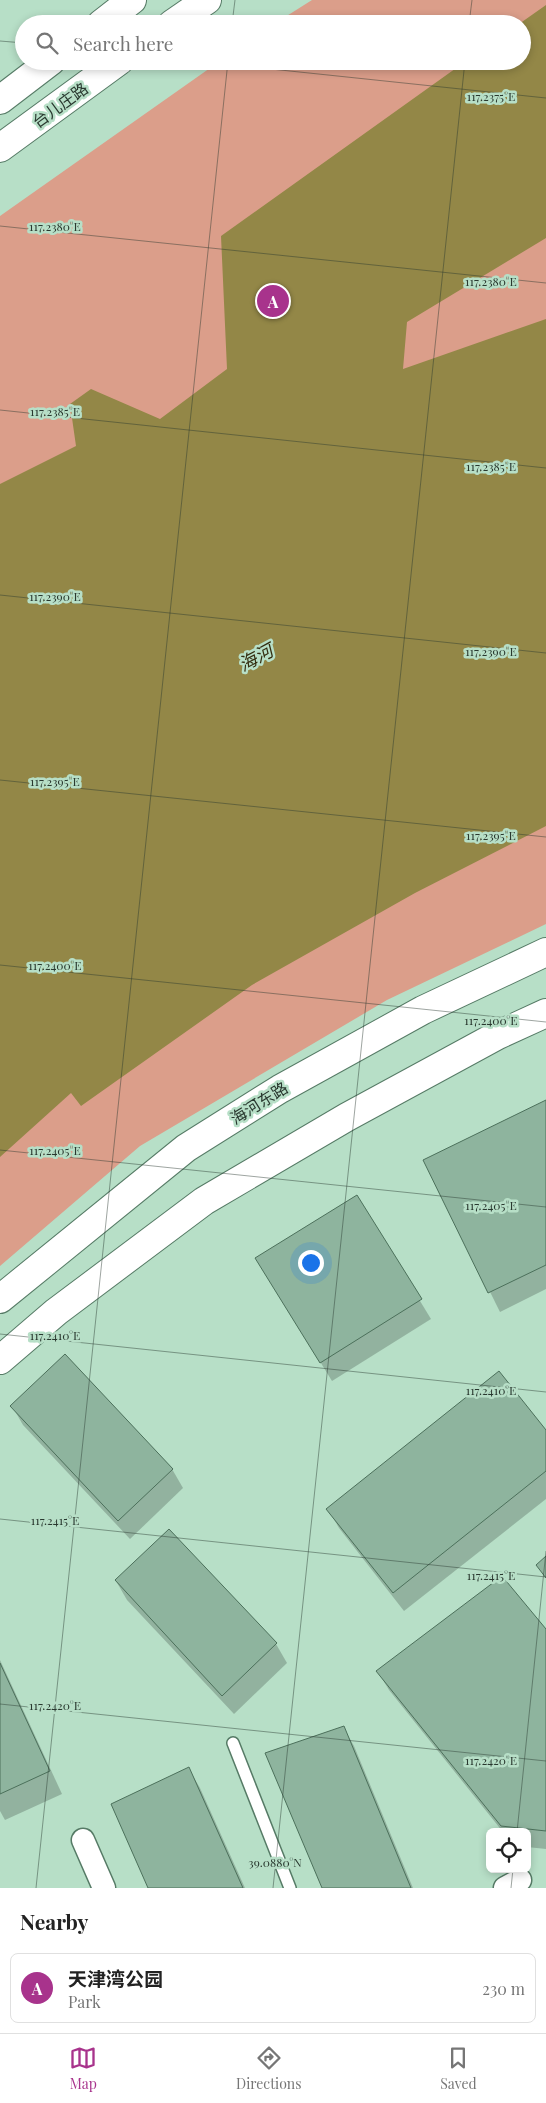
<!DOCTYPE html>
<html lang="en">
<head>
<meta charset="utf-8">
<style>
  :root { --surface:#fff; --page:#f2f2f2; --text:#222; --muted:#767676; --line:#e0e0e0; --accent:#a8338c }
  body { margin:0; font-family:"Playfair Display","Noto Sans SC",serif; background:var(--page); color:var(--text) }
  .controls { position:absolute; right:15px; bottom:15px; display:grid; overflow:hidden; border-radius:8px; box-shadow:0 2px 8px #0003 }
  .controls button { width:45px; height:45px; display:grid; place-items:center; padding:0; border:0; border-bottom:1px solid var(--line); background:var(--surface); color:var(--text); font:25px sans-serif }
  .you { position:absolute; left:310px; top:1262px; width:18px; height:18px; margin:-12px; border:4px solid #fff; border-radius:50%; background:#1a73e8; box-shadow:0 0 0 8px #1a73e833 }
  .badge { display:grid; place-items:center; width:32px; height:32px; border-radius:50%; background:var(--accent); color:#fff; font-size:16px; font-weight:700 }
  .pin { position:absolute; translate:-50% -50%; border:2px solid #fff; box-shadow:0 1px 5px #0006 }
  .list { margin:0; padding:0; list-style:none }
  h2 { display:flex; justify-content:space-between; align-items:center; height:65px; margin:0; padding:0 20px; font-size:21px }
  h2 small { font-size:16px; font-weight:400; color:var(--muted) }
  .list li { display:grid; grid-template-columns:32px 1fr auto; gap:15px; align-items:center; box-sizing:border-box; height:70px; margin:0 10px 10px; padding:0 10px; border:1px solid var(--line); border-radius:8px }
  .list b { display:block; font-size:19px; white-space:nowrap }
  .list p { margin:0; font-size:16px; white-space:nowrap; color:var(--muted) }
  .list em { font-size:16px; font-style:normal; color:var(--muted) }
  .icon { flex:none; width:28px; height:28px; fill:none; stroke:currentColor; stroke-width:2; stroke-linecap:round; stroke-linejoin:round }
  .map { position:relative; flex:none; width:546px; height:1888px; overflow:hidden }
  .search { position:absolute; background:var(--surface); box-shadow:0 2px 8px #0003; left:15px; right:15px; top:15px; height:55px; display:flex; align-items:center; gap:12px; box-sizing:border-box; padding:0 18px; border-radius:28px; color:var(--muted); font-size:19px }
  .sheet { height:145px; background:var(--surface) }
  nav { display:flex; justify-content:space-around; align-items:center; box-sizing:border-box; height:70px; border-top:1px solid var(--line); background:var(--surface); font-size:14px; color:var(--muted) }
  nav a { display:grid; justify-items:center; gap:2px }
  nav .on { color:var(--accent) }
  .map>svg:first-child { display:block }
  .green { fill:#db9e8a }
  .water { fill:#938747 }
  .shadow { fill:#0003 }
  .building { fill:#8eb49e; stroke:#4c705b }
  .lines { fill:none; stroke-linecap:round; stroke-linejoin:round }
  .service-casing { stroke:#567b66; stroke-width:14 }
  .minor-casing { stroke:#567b66; stroke-width:25 }
  .tertiary-casing { stroke:#567b66; stroke-width:30 }
  .secondary-casing { stroke:#567b66; stroke-width:30 }
  .service { stroke:#fff; stroke-width:11 }
  .minor { stroke:#fff; stroke-width:22 }
  .tertiary { stroke:#fff; stroke-width:28 }
  .secondary { stroke:#fff; stroke-width:28 }
  .ticks { fill:none; stroke:#29382f; stroke-width:1; stroke-opacity:0.45 }
  .labels { text-anchor:middle; stroke-width:5; stroke-linejoin:round; paint-order:stroke }
  .street-label { font-size:16px; fill:#29382f; stroke:#b7dfc7 }
  .water-label { font-size:18px; font-style:italic; fill:#332d10; stroke:#b7dfc7 }
  .ticks-label { font-size:12px; text-anchor:middle; fill:#29382f; stroke:#b7dfc7; stroke-width:5; stroke-linejoin:round; paint-order:stroke }
</style>
</head>
<body>
<div class="map">
<svg width="546" height="1888" viewBox="0 0 546 1888">
  <rect width="100%" height="100%" fill="#b7dfc7"/>
  <!-- green -->
  <path class="green" d="M312,0H546V924L387,1000L140,1146L0,1266V216L220,61H522V24H274Z"/>
  <!-- water -->
  <path class="water" d="M546,5V238L407,322L403,369L546,319V826L415,893L252,985L81,1106L71,1093L0,1157V484L76,446L70,404L91,389L160,419L227,369L221,236L466,61H522V24H519Z"/>
  <!-- shadow -->
  <g class="shadow">
    <path d="M546,1101V1289L500,1312L425,1161Z"/>
    <path d="M356,1196L431,1319L332,1381L268,1277Z"/>
    <path d="M12,1406L172,1469L183,1488L130,1539L23,1425Z"/>
    <path d="M546,1432V1499L404,1611L339,1528L328,1509Z"/>
    <path d="M169,1530L276,1644L287,1663L234,1714L127,1600L116,1581Z"/>
    <path d="M546,1631V1849L527,1847V1832H503L389,1690L378,1672Z"/>
    <path d="M0,1660L62,1794L5,1820L0,1811Z"/>
    <path d="M343,1727L354,1746L413,1888H323Z"/>
    <path d="M189,1769L200,1788L245,1888H149Z"/>
  </g>
  <!-- building -->
  <g class="building">
    <path d="M546,1100V1265L488,1293L423,1160Z"/>
    <path d="M357,1195L422,1299L320,1363L255,1258Z"/>
    <path d="M65,1354L173,1469L118,1521L10,1406Z"/>
    <path d="M499,1371L546,1430V1471L393,1593L326,1509Z"/>
    <path d="M169,1529L277,1643L222,1696L115,1580Z"/>
    <path d="M546,1556V1578L536,1565Z"/>
    <path d="M502,1576L546,1629V1831L501,1826L376,1671Z"/>
    <path d="M0,1663L50,1771L0,1794Z"/>
    <path d="M344,1726L411,1888H322L265,1753Z"/>
    <path d="M189,1767L243,1888H148L111,1804Z"/>
  </g>
  <g class="lines">
    <defs>
      <path id="service" d="M233,1743L290,1888"/>
      <g id="minor">
        <path d="M83,1840L104,1888"/>
        <path d="M505,1888L520,1880"/>
      </g>
      <g id="tertiary">
        <path d="M101,24L132,0"/>
        <path d="M172,24L207,0"/>
        <path d="M0,100L51,61"/>
        <path d="M0,148L119,61"/>
      </g>
      <g id="secondary">
        <path d="M0,1299L186,1148L280,1089L423,1010L546,952"/>
        <path d="M0,1360L56,1312L204,1201L347,1117L498,1035L546,1013"/>
      </g>
    </defs>
    <!-- service casing -->
    <use href="#service" class="service-casing"/>
    <!-- minor casing -->
    <use href="#minor" class="minor-casing"/>
    <!-- tertiary casing -->
    <use href="#tertiary" class="tertiary-casing"/>
    <!-- secondary casing -->
    <use href="#secondary" class="secondary-casing"/>
    <!-- service -->
    <use href="#service" class="service"/>
    <!-- minor -->
    <use href="#minor" class="minor"/>
    <!-- tertiary -->
    <use href="#tertiary" class="tertiary"/>
    <!-- secondary -->
    <use href="#secondary" class="secondary"/>
  </g>
  <!-- ticks -->
  <path class="ticks" d="M232,24L235,0M469,24L472,0M0,41L24,43M195,61L546,98M0,226L546,283M0,410L546,468M0,595L546,653M0,780L546,837M0,965L546,1022M0,1150L546,1207M0,1334L546,1392M0,1519L546,1577M0,1704L546,1761M517,1832L546,1551M36,1888L228,61M273,1888L465,61M511,1888L513,1869"/>
  <g class="labels">
    <!-- street labels -->
    <g class="street-label">
      <text transform="translate(60 105) rotate(-36)" y="6">台儿庄路</text>
      <text transform="translate(259 1103) rotate(-32)" y="6">海河东路</text>
    </g>
    <!-- water labels -->
    <g class="water-label">
      <text transform="translate(256 658) rotate(-28)" y="6">海河</text>
    </g>
  </g>
  <g class="ticks-label">
    <text x="491" y="101">117.2375°E</text>
    <text x="55" y="231">117.2380°E</text>
    <text x="491" y="286">117.2380°E</text>
    <text x="55" y="416">117.2385°E</text>
    <text x="491" y="471">117.2385°E</text>
    <text x="55" y="601">117.2390°E</text>
    <text x="491" y="656">117.2390°E</text>
    <text x="55" y="786">117.2395°E</text>
    <text x="491" y="840">117.2395°E</text>
    <text x="55" y="970">117.2400°E</text>
    <text x="491" y="1025">117.2400°E</text>
    <text x="55" y="1155">117.2405°E</text>
    <text x="491" y="1210">117.2405°E</text>
    <text x="55" y="1340">117.2410°E</text>
    <text x="491" y="1395">117.2410°E</text>
    <text x="55" y="1525">117.2415°E</text>
    <text x="491" y="1580">117.2415°E</text>
    <text x="55" y="1710">117.2420°E</text>
    <text x="491" y="1765">117.2420°E</text>
    <text x="275" y="1867">39.0880°N</text>
  </g>
</svg>
<div class="controls">
<button><svg class="icon" aria-label="locate" viewBox="0 0 24 24"><circle cx="12" cy="12" r="6"/><path d="M12 2v4M12 18v4M2 12h4M18 12h4"/></svg></button>
</div>
<div class="you"></div>
<div class="pin badge" style="left:273px;top:301px">A</div>
<div class="search"><svg class="icon" aria-label="search" viewBox="0 0 24 24"><circle cx="10" cy="10" r="6"/><path d="M15 15l6 6"/></svg>Search here</div>
</div>
<section class="sheet">
<h2>Nearby<small></small></h2>
<ul class="list">
<li><span class="badge">A</span><div><b>天津湾公园</b><p>Park</p></div><em>230 m</em></li>
</ul>
</section>
<nav>
<a class="on"><svg class="icon" aria-label="map" viewBox="0 0 24 24"><path d="M3 6l6-2 6 2 6-2v14l-6 2-6-2-6 2zM9 4v14M15 6v14"/></svg>Map</a>
<a><svg class="icon" aria-label="directions" viewBox="0 0 24 24"><path d="M12 3l9 9-9 9-9-9zM9 14v-3h6M13 9l2 2-2 2"/></svg>Directions</a>
<a><svg class="icon" aria-label="saved" viewBox="0 0 24 24"><path d="M7 4h10v16l-5-4-5 4z"/></svg>Saved</a>
</nav>
</body>
</html>
